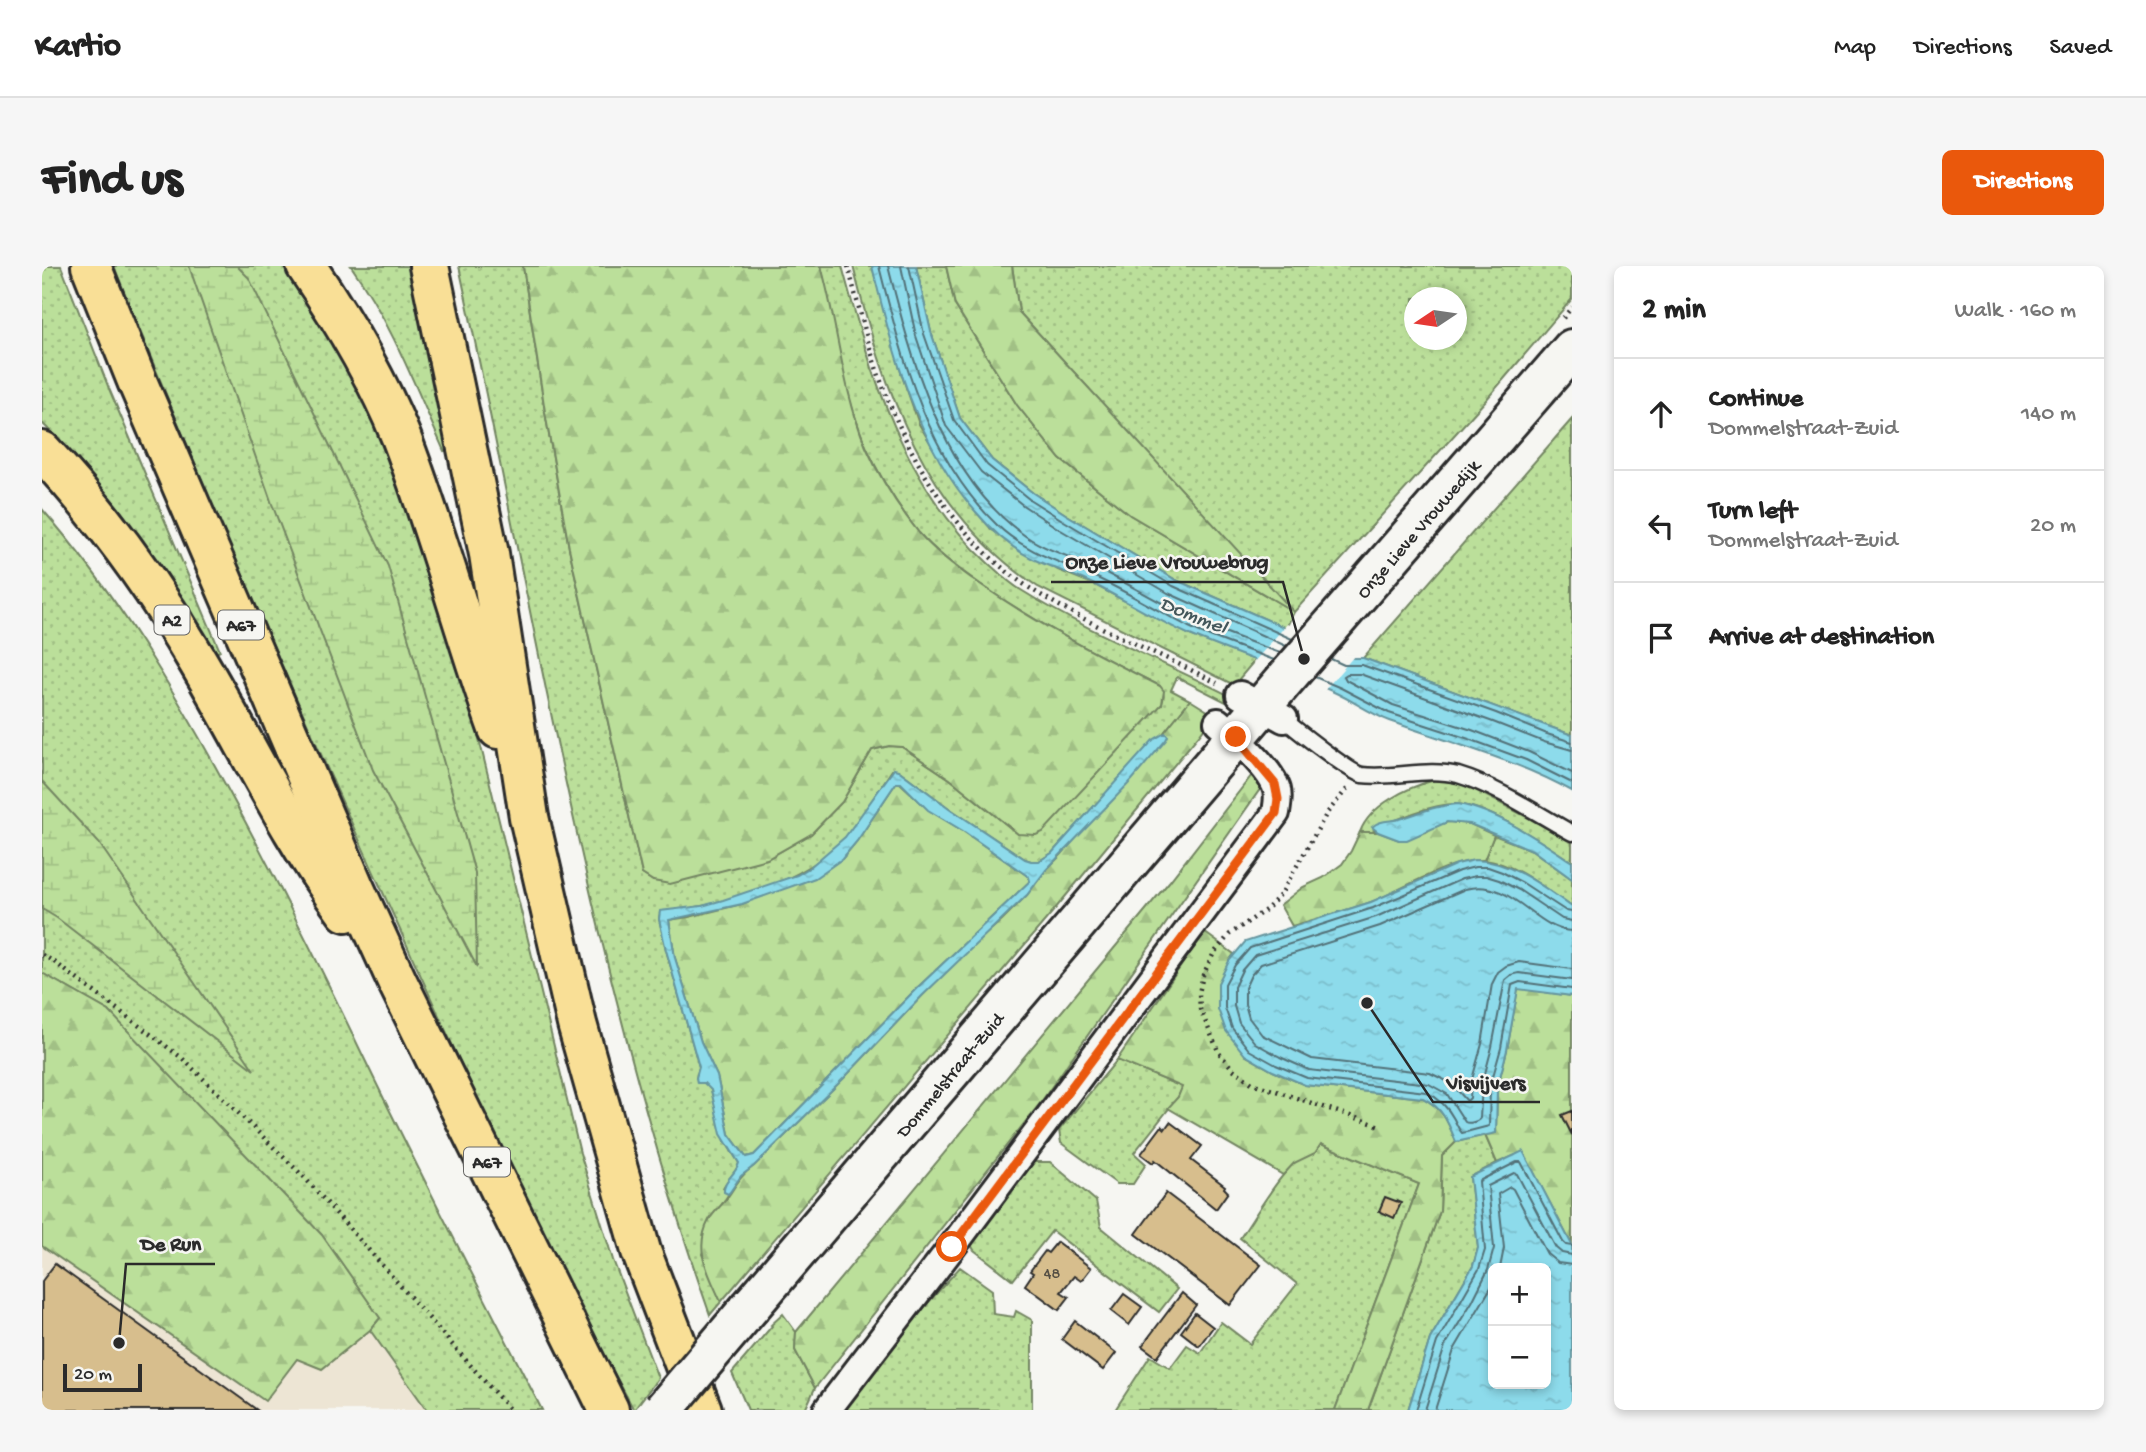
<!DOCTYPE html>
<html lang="en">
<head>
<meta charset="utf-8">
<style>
  :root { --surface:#fff; --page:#f6f6f6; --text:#222; --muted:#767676; --line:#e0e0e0; --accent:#ea580c }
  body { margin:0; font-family:"Gochi Hand",sans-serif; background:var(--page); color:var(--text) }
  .controls { position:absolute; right:21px; bottom:21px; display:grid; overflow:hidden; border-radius:10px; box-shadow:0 4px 10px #0003 }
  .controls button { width:63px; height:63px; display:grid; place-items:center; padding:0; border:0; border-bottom:2px solid var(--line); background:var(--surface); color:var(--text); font:35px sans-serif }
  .compass { position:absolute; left:1362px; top:21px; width:63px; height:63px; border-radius:50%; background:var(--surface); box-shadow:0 4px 10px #0003; rotate:257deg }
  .scale { position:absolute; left:21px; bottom:18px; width:79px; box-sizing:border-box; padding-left:7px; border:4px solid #2b2b2b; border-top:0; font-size:19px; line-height:24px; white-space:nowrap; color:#2b2b2b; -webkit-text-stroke:5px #f6f6f2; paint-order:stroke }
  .stop { position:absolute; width:21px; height:21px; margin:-16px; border:5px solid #ea580c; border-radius:50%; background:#fff }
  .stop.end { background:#ea580c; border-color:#fff; box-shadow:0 2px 7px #0008 }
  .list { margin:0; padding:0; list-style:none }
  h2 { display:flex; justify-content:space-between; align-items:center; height:91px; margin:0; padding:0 28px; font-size:30px }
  h2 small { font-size:23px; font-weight:400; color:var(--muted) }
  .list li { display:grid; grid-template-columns:46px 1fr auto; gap:21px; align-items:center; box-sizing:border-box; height:112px; padding:0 28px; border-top:2px solid var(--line) }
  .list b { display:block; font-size:26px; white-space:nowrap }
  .list p { margin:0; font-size:23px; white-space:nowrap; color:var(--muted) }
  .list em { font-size:23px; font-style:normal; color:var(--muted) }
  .icon { flex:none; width:38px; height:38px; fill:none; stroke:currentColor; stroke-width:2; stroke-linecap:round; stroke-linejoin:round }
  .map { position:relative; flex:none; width:1530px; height:1144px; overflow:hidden; border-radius:10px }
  header { display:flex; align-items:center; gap:42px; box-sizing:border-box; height:98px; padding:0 35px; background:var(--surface); border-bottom:2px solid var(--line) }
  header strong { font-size:33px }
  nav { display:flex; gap:38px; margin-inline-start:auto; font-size:24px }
  .intro { display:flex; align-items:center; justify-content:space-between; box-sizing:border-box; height:168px; padding:0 42px }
  h1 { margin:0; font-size:49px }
  .button { padding:18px 32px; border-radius:10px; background:var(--accent); color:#fff; font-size:24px; font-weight:700 }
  main { display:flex; gap:42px; padding:0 42px }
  aside { flex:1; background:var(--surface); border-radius:10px; box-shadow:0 4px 10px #0003 }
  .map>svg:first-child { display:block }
  .built { fill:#ede5d4 }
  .green { fill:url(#green-dots); stroke:#738562; stroke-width:2; fill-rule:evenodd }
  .forest { fill:url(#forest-firs); stroke:#738562; stroke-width:2 }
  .wetland { fill:url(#wetland-marsh); stroke:#738562; stroke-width:2 }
  .water { fill:url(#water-ripples); stroke:#66959e; stroke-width:2; fill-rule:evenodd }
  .pier { fill:#f6f6f2 }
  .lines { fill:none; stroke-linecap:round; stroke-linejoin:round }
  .shore { stroke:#527178; stroke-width:2 }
  .building { fill:#d7be8d; stroke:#2b2b2b; stroke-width:2 }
  .lane-casing { stroke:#2b2b2b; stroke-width:19 }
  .street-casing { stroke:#2b2b2b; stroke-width:32 }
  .secondary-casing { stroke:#2b2b2b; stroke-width:44 }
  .highway-casing { stroke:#2b2b2b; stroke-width:44 }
  .path { stroke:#2b2b2b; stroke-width:4.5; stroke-dasharray:2 5; stroke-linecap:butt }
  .lane { stroke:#f6f6f2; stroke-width:14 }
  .street { stroke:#f6f6f2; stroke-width:26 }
  .secondary { stroke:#f6f6f2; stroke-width:38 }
  .highway { stroke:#f9df96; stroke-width:38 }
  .secondary-bridge-casing { stroke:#2b2b2b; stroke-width:44; stroke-linecap:butt }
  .secondary-bridge { stroke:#f6f6f2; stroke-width:38 }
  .route { stroke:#ea580c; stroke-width:9 }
  .labels { text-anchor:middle; stroke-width:5; stroke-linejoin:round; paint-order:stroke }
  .number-label { font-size:16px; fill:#565044 }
  .shield { fill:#f6f6f2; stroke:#686867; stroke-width:2 }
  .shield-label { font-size:18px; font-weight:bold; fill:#2b2b2b }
  .street-label { font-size:19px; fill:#2b2b2b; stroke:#f6f6f2 }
  .water-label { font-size:21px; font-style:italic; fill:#44575b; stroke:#f6f6f2 }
  .leader { fill:none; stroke:#2b2b2b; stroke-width:2.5 }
  .callout-dot { fill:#2b2b2b; stroke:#f6f6f2; stroke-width:2.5 }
  .callout-label { font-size:21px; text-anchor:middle; font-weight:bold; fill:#2b2b2b; stroke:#f6f6f2; stroke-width:5; stroke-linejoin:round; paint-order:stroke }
</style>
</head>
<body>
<header>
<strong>Kartio</strong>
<nav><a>Map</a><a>Directions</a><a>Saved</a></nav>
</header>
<div class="intro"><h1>Find us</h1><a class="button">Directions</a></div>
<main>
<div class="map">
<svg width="1530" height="1144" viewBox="0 0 1530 1144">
  <defs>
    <pattern id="green-dots" width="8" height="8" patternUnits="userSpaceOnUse" patternTransform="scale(1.75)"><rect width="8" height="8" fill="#bbdf9a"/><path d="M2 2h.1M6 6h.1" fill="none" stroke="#a1c085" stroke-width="1.8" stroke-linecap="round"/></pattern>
    <pattern id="forest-firs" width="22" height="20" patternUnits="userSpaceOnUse" patternTransform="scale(1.75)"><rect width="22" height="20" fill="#bbdf9a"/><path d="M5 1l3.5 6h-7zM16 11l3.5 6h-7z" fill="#a1c085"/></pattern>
    <pattern id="wetland-marsh" width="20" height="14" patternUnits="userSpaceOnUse" patternTransform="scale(1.75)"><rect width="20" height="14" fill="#bbdf9a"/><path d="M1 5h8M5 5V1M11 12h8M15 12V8" fill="none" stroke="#a1c085"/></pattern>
    <pattern id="water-ripples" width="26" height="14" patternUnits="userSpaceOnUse" patternTransform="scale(1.75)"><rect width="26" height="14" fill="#8ddbeb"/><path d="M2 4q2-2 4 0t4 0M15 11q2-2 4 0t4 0" fill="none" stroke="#7abcca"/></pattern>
  </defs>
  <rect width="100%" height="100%" fill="#f6f6f2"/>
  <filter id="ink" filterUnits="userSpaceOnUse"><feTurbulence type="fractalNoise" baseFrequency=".0143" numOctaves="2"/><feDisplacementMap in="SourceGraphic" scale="14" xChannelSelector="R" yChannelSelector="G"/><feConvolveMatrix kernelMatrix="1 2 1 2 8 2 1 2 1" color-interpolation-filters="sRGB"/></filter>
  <g filter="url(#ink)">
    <!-- built -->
    <path class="built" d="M0,961L311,1031L389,1144H0Z"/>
    <!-- green -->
    <g class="green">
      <path d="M0,0H19L68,125L178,385L174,387L77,242L27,183L0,157Z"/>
      <path d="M72,0H245L314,112L364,225L421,407L538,887L571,994L616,1112L592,1144C569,1101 545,1059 523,1016C454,879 392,738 328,598C239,400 152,202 72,0Z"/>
      <path d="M309,0H370L411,183L402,185C374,122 349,56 309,0Z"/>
      <path d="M417,0H481L503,146L527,282L600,608L611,615L725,593L769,568L800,536L830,484L847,480L860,481L908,513L976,568L1120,438C1122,431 1123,427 1118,420C1056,389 995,358 938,318C916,303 894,287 877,267C857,242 837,210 824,180C800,124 793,60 779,0H800C829,107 861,219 946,297C956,306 967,317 979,324C1044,365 1119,395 1188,430L1184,436L1135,411L1129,424L1148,434L1120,469L1111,475L1010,587L997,595H989L983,593L907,542L856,504H850C835,526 821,550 804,571C764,617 677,641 618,646L617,653L624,684L657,801L654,812L665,819L669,824L683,875L697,897C695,906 685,913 681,922L686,928L688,926L680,938L660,988L679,1036L668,1049C549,709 493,351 417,0Z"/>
      <path d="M811,0H830L860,110L877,158L911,215L932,243L950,264L1016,304L1051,318L1148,369L1213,394L1192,419L996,321C883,246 842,125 811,0Z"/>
      <path d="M874,0H904L913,39L975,139L1018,193L1088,249L1249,344L977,46L970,0H1530V33L1444,134L1252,346L1244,362L1134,314L1025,249L991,227L950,194L918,152L889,66ZM1372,32H1414V74H1372Z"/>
      <path d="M1530,153V469L1321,392Z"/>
      <path d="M0,243C74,327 131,422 184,520C233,610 279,702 323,794C380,912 440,1028 500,1144H385L328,1064L338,1052L67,745L0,707Z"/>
      <path d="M1393,514L1420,517L1530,575V596C1503,578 1445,539 1414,538C1390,538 1353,553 1332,564L1336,566H1318C1328,539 1366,521 1393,514Z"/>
      <path d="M1452,569L1490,584L1530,613V641C1504,624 1474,597 1442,594Z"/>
      <path d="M1075,794L1141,821L1136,831L1092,887L1104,898L1091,918H1075L1019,877L1017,864Z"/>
      <path d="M1443,869L1455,897L1428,911L1436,982L1431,1000L1388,1073L1366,1144H1326L1398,945L1400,890L1414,876Z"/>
      <path d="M1279,878L1377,918L1293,1144H1073L1108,1090L1128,1102L1145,1079L1158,1087L1179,1056L1208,1078L1255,1018L1198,972C1214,949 1229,921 1249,900C1259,889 1270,892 1279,878Z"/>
      <path d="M989,896H1008L1054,935L1059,961L1135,1023L1117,1046L1010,965L971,1014L932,984L925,972Z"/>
      <path d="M918,1001L950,1024L951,1048L972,1051L974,1045L990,1054V1144H797L828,1102Z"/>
      <path d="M741,1048L754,1066L753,1084L773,1122L763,1144H706L690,1107L730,1060L729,1059Z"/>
    </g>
    <!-- forest -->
    <g class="forest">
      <path d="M481,0H779C796,60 800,123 824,181C837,210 857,242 877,267C894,287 916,303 938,318C995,358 1056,389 1118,420L1122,425L1120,438L1001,566L994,569L976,568L908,513L860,481L847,480L830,484L800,536L769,568L725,593L628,618L611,615L600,608L527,282L503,146Z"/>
      <path d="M904,0H970L977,46L1252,346L1088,249L1018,193L975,139L913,39Z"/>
      <path d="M1148,434L1172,449L1157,469L1013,643L679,1036C667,1008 651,984 667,954C672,945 682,938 687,929C695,917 700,908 712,900L802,812L880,730L928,682L960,654L985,629L1004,604L1020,588L1123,467L1120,469Z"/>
      <path d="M1213,505L1223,516L999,836L773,1122L753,1084L754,1066L1127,616Z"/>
      <path d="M854,517H858L887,544L921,565L987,611L988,615L875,722L712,889L704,891L687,868L675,810L659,776L633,692L627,654L647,651L700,638L800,593L815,575Z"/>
      <path d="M1406,556L1428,558L1452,569L1442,594C1407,593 1362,623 1329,636C1303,645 1276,652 1250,660L1238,639L1261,621L1281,612L1300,598L1309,585L1318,566H1336L1357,574L1384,566L1392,560Z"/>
      <path d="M1162,666L1192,688L1187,695L1203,789L1231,805L1263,819L1381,832C1401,842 1406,856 1414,876L1400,890L1398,945L1326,1144H1293L1377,918L1279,878L1273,887L1252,897L1241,909L1126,842L1136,831L1140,821L1075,794Z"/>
      <path d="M0,707L67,745L280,969L338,1052L328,1064L280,1103L255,1093L223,1135L0,980Z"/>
      <path d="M1476,722L1530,730V979L1481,886L1455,897L1443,869L1454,867L1455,823L1465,784Z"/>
    </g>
    <!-- wetland -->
    <g class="wetland">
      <path d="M147,0H195L207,12L346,300L433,607L435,701L331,504L230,238Z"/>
      <path d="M0,515L57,577L212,804L15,652L0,643Z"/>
    </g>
    <!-- water -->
    <g class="water">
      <path d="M830,0H874L889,66L918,152L950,194L991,227L1025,249L1134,314L1244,362L1304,392H1321L1530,469V525C1472,493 1409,477 1348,455C1329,448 1313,436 1296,428C1248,405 1197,390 1148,369C1116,355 1086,336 1055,320C1034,309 1012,303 991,293C969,282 950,265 934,246C874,178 851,86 830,0Z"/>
      <path d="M1123,467L1126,470L1124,474L1090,514L1004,604L985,629L880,730L802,812L712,900L699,910L688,926L686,928L682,926C681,913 694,909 697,897L679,868L669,824L662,817H655L654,812L657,801L624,684L617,653L618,645L660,640L681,634L755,609L767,602L803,571L852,503L856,504L907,542L983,593L989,595H997L1010,587L1111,474ZM854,517H859L886,544L921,565L987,611L988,615L875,722L712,889L704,891L687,868L675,810L659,776L633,692L627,654L700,638L773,612L800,593L815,575Z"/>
      <path d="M1416,538C1455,545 1497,574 1530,596V613L1490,584L1428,558L1405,556L1365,574H1357L1336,566L1330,561C1338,553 1350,556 1361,552C1380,546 1396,539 1416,538Z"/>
      <path d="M1432,594C1469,595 1501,620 1530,641V730L1476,723L1465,784L1455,823L1454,867L1414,876C1406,856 1401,842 1381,832L1263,819L1231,805L1203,789L1184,765L1176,743V717L1187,695L1203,676L1329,636L1415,598Z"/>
      <path d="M1481,885L1530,979V1144H1366L1388,1073L1431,1000L1436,982L1428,911ZM1451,1002H1504V1118H1451Z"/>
    </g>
    <!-- pier -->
    <path class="pier" d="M1245,358L1304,389H1313L1281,426L1211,397Z"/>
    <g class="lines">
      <!-- shore -->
      <g class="shore">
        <path d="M837,0C860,91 885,192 955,259C983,286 1018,296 1053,311C1085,326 1116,345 1147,361C1174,374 1204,383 1232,394"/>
        <path d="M846,0C869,91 899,207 978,266C1002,285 1033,291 1060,305C1091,320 1122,340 1154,354C1181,367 1210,376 1238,387"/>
        <path d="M859,0L874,70L904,160L939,206L982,240L1017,263L1126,327L1244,380"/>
        <path d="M867,0L882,68L912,154L945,199L987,233L1022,255L1131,320L1250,373"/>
        <path d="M1289,393L1302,399H1320L1454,447L1505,468L1530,476"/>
        <path d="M1273,411L1299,422L1347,447L1427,473L1484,494L1530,517"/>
        <path d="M1530,484L1502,476L1451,456L1318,408H1305L1302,410L1304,414L1351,439L1430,464L1487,486L1530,507"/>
        <path d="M1530,646L1524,645L1481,617L1460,606L1446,601H1433L1417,605L1331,642L1208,682L1193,699L1183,718V742L1190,762L1207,784L1234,799L1265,812L1384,826C1397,832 1405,840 1412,853C1415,859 1416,863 1420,867L1447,860L1448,821L1459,782L1470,719L1478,716L1530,723"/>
        <path d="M1530,655L1520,653L1477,624L1457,614L1444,610H1434L1420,613L1334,651L1213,689L1200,704L1192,721V740L1197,757L1213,777L1238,791L1267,804L1387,818L1405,828L1423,856C1426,858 1436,856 1438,852L1440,819L1450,781L1463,714L1469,709L1477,707L1530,714"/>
        <path d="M1530,665C1493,664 1470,611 1423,623L1338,660L1219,698L1209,709L1203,722V738L1207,752L1220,769L1270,793L1388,807L1409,817L1425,835L1428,832L1429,817L1440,778L1450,718L1456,706L1464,700L1477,696L1530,703"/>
        <path d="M1458,1002L1462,982L1456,928L1468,921L1471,923L1505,988L1516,997L1530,999"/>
        <path d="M1374,1144L1395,1076L1437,1003L1443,984L1437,915L1475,896H1479L1521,976L1524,979L1530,980"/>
        <path d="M1383,1144L1403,1080L1430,1036L1446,1004L1452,982L1446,920L1472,907L1475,908L1514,982L1520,987L1530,989"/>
        <path d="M1393,1144L1412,1084L1451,1018"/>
      </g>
    </g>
    <!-- building -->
    <g class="building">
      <path d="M1530,845V869L1520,849Z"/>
      <path d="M1128,856L1160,880L1149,894L1183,920L1182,922L1186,926L1174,943L1113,894L1111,897L1099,888L1120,860L1123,863Z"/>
      <path d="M1124,927L1219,999L1188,1039L1094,968Z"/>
      <path d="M1343,931L1359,937L1352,952L1337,945Z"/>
      <path d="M1015,976L1049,1002L1039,1015L1032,1010L1019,1026L1027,1031L1017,1044L983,1019L991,1007L988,1005L1003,985L1006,987Z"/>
      <path d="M13,998L215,1144H0V1015Z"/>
      <path d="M1140,1027L1154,1039L1115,1091L1100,1080Z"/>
      <path d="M1082,1028L1100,1041L1087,1059L1069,1045Z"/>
      <path d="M1153,1047L1171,1061L1157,1080L1139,1066Z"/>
      <path d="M1033,1055L1074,1087L1061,1104L1020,1073Z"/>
    </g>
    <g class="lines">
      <defs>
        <path id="lane" d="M1242,453C1253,463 1309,507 1320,509C1352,513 1384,501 1416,509C1456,521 1494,547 1530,567"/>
        <g id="street">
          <path d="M1198,429L1242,453"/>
          <path d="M785,1144L910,981L1234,547C1235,539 1237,532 1235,524C1230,504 1192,470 1176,456"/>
        </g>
        <path id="secondary" d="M709,1040L1239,418L1530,83"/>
        <g id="highway">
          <path d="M49,0L95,115L313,623L355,715L567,1144"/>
          <path d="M264,0C300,53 335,111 359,171C396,267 422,367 456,463"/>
          <path d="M387,0L447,288L487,551L535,758L599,985L660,1144"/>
          <path d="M0,185C59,248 111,319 155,394C205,478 246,567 304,646"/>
        </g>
      </defs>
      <!-- lane casing -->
      <use href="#lane" class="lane-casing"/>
      <!-- street casing -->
      <use href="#street" class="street-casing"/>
      <!-- secondary casing -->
      <use href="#secondary" class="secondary-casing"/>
      <!-- highway casing -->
      <use href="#highway" class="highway-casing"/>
      <!-- path -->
      <g class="path">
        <path d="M806,0C814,31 822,62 831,92C859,179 908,269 986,321C1045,359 1113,385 1175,417"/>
        <path d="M1521,52L1530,41"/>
        <path d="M1305,523L1285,547L1239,628L1225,643L1188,668L1172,687L1161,709L1157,727L1158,743L1177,787L1191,803L1210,817L1338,860"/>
        <path d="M0,689L11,695L140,792L263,912L468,1144"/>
      </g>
      <!-- lane -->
      <use href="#lane" class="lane"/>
      <!-- street -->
      <use href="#street" class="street"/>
      <!-- secondary -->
      <use href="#secondary" class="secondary"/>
      <!-- highway -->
      <use href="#highway" class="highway"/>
      <defs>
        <path id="secondary-bridge" d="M621,1144L709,1040"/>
      </defs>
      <!-- secondary-bridge casing -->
      <use href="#secondary-bridge" class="secondary-bridge-casing"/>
      <!-- secondary-bridge -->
      <use href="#secondary-bridge" class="secondary-bridge"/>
    </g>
  </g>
  <g class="lines" filter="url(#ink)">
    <!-- route -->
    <path class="route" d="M910,981L1234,547L1236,533L1233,518L1194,471"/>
  </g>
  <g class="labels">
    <!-- number labels -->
    <g class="number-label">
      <text x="1010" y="1012">48</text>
    </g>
    <!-- shield labels -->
    <g class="shield">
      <rect x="112.5" y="339.5" width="35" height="29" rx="5"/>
      <rect x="176" y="344.5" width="46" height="29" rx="5"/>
      <rect x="422" y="881.5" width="46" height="29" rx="5"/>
    </g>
    <g class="shield-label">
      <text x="130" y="360">A2</text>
      <text x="199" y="365">A67</text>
      <text x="445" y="902">A67</text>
    </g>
    <!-- street labels -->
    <g class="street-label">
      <text transform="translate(1375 262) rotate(-49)" y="7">Onze Lieve Vrouwedijk</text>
      <text transform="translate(907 808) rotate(-50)" y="7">Dommelstraat-Zuid</text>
    </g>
    <!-- water labels -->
    <g class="water-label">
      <text transform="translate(1152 348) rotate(22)" y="7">Dommel</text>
    </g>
  </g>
  <!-- callouts -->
  <path class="leader" d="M1262 393L1241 316H1009M1325 737L1391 836H1498M77 1077L84 998H173"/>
  <g class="callout-dot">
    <circle cx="1262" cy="393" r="7"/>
    <circle cx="1325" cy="737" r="7"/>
    <circle cx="77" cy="1077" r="7"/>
  </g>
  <g class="callout-label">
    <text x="1125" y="302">Onze Lieve Vrouwebrug</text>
    <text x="1444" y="823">Visvijvers</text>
    <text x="129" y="984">De Run</text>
  </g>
</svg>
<div class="controls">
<button>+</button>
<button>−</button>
</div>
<svg class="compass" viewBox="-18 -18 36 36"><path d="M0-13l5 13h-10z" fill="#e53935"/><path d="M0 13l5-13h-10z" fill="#767676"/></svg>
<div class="scale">20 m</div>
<div class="stop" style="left:910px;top:981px"></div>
<div class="stop end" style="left:1194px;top:471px"></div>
</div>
<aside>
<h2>2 min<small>Walk · 160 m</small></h2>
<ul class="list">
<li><svg class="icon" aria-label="ahead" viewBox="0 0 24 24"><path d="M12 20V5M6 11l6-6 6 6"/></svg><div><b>Continue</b><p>Dommelstraat-Zuid</p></div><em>140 m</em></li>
<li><svg class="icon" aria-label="left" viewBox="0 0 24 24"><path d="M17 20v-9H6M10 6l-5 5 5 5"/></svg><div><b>Turn left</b><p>Dommelstraat-Zuid</p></div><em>20 m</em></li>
<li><svg class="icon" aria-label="arrive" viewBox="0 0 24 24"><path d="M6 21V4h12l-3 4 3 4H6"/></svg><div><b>Arrive at destination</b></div></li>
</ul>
</aside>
</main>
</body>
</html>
